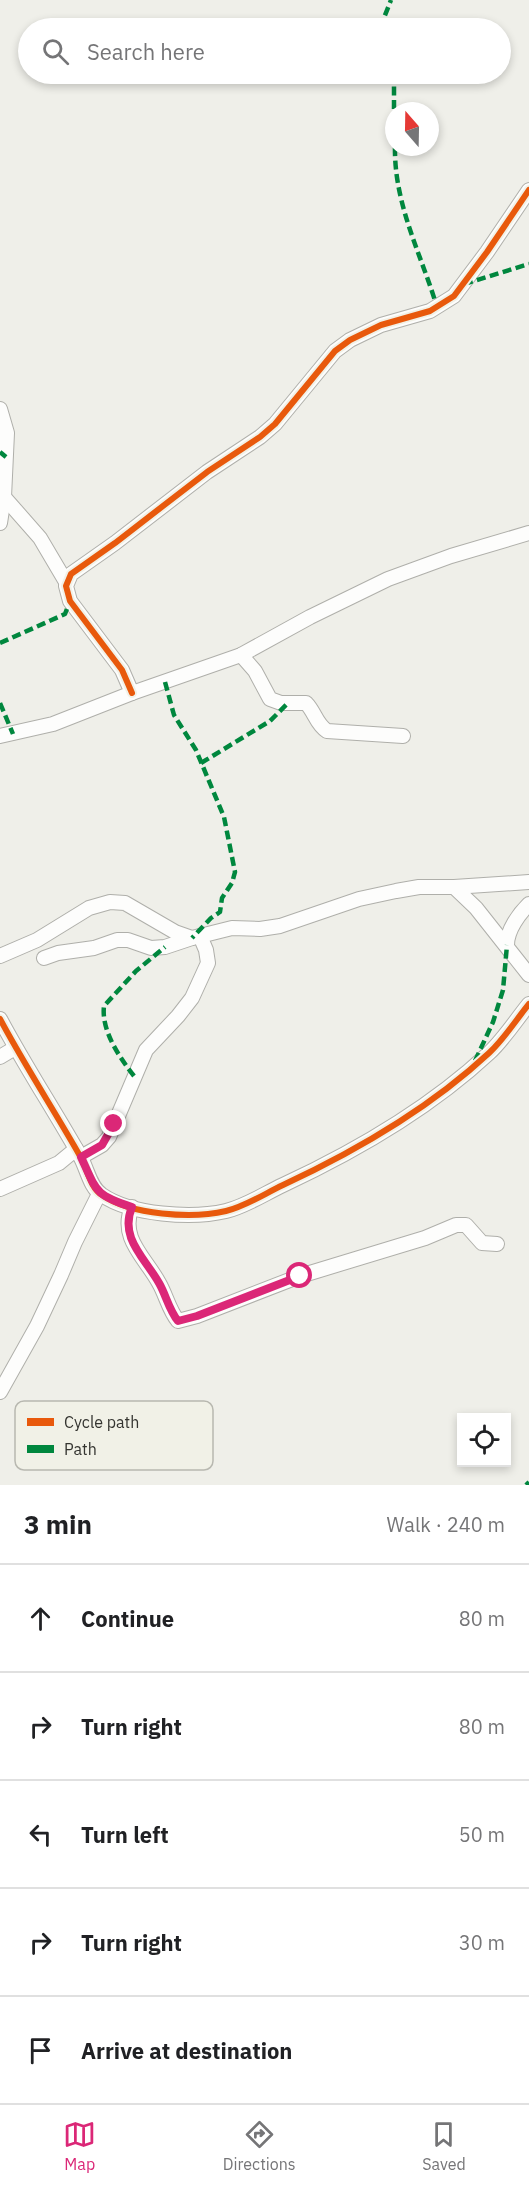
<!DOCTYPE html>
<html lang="en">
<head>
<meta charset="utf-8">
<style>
  :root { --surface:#fff; --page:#f2f2f2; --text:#202124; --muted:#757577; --line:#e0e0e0; --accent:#db2777 }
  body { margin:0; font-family:"IBM Plex Sans",sans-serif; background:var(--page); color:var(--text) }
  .controls { position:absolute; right:18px; bottom:18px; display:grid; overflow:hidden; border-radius:0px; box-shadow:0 3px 9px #0003 }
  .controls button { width:54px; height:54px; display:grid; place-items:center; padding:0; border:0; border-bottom:2px solid var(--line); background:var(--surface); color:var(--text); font:30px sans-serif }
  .compass { position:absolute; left:385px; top:102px; width:54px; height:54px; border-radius:50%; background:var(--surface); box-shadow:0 3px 9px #0003; rotate:340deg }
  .stop { position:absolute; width:18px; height:18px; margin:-14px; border:4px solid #db2777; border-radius:50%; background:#fff }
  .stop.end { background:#db2777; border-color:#fff; box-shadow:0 2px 6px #0008 }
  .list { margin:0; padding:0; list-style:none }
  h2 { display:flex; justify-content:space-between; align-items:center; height:78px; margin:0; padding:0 24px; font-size:26px }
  h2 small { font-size:20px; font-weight:400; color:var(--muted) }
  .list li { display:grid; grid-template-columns:39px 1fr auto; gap:18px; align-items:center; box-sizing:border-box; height:108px; padding:0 24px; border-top:2px solid var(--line) }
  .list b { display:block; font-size:22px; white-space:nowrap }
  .list em { font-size:20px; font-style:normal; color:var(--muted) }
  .icon { flex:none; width:33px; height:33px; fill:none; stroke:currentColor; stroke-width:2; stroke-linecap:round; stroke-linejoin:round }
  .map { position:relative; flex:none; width:529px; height:1485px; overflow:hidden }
  .search { position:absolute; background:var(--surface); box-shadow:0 3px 9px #0003; left:18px; right:18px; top:18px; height:66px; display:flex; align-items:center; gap:15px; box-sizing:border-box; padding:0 21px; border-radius:33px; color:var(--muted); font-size:22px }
  .sheet { height:618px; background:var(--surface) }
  nav { display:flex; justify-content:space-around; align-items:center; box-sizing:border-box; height:84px; border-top:2px solid var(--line); background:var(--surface); font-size:16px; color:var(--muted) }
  nav a { display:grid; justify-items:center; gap:3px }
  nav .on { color:var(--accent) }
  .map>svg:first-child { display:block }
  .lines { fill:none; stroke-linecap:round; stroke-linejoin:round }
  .minor-casing { stroke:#afafaa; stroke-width:16 }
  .minor { stroke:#fdfdfc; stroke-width:14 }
  .quiet { stroke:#00873e; stroke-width:4.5; stroke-dasharray:9 4.5; stroke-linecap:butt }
  .cycleway-casing { stroke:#f1f1e7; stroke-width:10 }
  .cycleway { stroke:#e8590c; stroke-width:6 }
  .route { stroke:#db2777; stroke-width:8 }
  .key { fill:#f1f1e7; stroke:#b8b8b0; stroke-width:1.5 }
  .key-label { font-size:16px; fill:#343430 }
</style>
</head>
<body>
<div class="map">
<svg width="529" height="1485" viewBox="0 0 529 1485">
  <rect width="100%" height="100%" fill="#efefe9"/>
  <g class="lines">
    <defs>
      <g id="minor">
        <path d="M0,409L7,433L4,497L0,523"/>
        <path d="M4,497L40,538L66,582"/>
        <path d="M241,655L255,671L270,699L281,703H306C315,712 316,724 327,731L403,736"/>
        <path d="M132,693L122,670L70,601L66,586L71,574L115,543L207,472L260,437L275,424L335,351L350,340L381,325L430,311L454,296L487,252L529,190"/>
        <path d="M0,736L53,724L132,693L241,655L310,617L388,579L451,556L529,533"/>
        <path d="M454,887L476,908L529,975"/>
        <path d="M507,945C507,930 519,914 529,904"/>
        <path d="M0,956L37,940L89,908L110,902L125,903L175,932L192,938L232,928L260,929L280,926L359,899L396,891L419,887H454L529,882"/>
        <path d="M44,958L58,953L94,948L117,940H128L151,948L165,947L192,938"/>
        <path d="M0,1019C25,1066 54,1110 80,1156C87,1168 90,1188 102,1195C131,1215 192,1219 226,1211C246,1206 264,1194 283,1185C356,1151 430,1108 489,1053C504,1039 516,1020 529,1004"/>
        <path d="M0,1057L15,1048"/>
        <path d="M81,1157L102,1145L109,1137L146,1050L178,1016L192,998L208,963L206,950L200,936"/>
        <path d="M0,1189L59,1163L76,1149"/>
        <path d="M132,1207C119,1238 145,1257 159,1283C166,1295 169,1310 178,1321L197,1316L300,1276L425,1238L456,1225H466L482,1243L497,1244"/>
        <path d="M0,1392L37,1326L61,1275L75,1242L99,1194"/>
      </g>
    </defs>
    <!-- minor casing -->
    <use href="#minor" class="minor-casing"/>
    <!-- minor -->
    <use href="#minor" class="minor"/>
    <!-- quiet -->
    <g class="quiet">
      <path d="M380,28L391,0"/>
      <path d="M389,74L394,86V111"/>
      <path d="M395,147C394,204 421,254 437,307"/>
      <path d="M464,284L529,264"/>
      <path d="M0,452L6,457"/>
      <path d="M0,643L65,614L70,601"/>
      <path d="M165,682L174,715L196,750L224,817L235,872L232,883L222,898L220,912L211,918L192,938"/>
      <path d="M0,703L13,734"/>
      <path d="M201,763L270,721L288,703"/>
      <path d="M475,1061L493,1022L503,990L507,945"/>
      <path d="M134,1076C120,1058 101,1031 104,1006L136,971L165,947"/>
      <path d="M526,1485L529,1482"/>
    </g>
    <defs>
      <g id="cycleway">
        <path d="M132,693L122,670L70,601L66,586L71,574L115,543L207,472L260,437L275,424L335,351L350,340L381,325L430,311L454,296L487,252L529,190"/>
        <path d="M0,1019C25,1066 54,1110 80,1156C87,1168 90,1188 102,1195C131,1215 192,1219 226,1211C246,1206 264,1194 283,1185C356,1151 430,1108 489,1053C504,1039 516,1020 529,1004"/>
      </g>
    </defs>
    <!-- cycleway casing -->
    <use href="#cycleway" class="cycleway-casing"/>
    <!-- cycleway -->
    <use href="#cycleway" class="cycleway"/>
  </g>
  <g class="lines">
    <!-- route -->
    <path class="route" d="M114,1124L102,1145L81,1157C97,1192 95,1195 132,1207C119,1238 145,1258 159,1283C166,1295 169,1310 178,1321L197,1316L300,1276"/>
  </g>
  <!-- legend -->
  <rect x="15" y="1401" width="198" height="69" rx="9" class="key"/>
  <rect x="27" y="1418" width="27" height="8" fill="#e8590c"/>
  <rect x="27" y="1445" width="27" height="8" fill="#00873e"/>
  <g class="key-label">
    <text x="64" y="1428">Cycle path</text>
    <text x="64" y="1455">Path</text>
  </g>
</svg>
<div class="controls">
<button><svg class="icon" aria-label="locate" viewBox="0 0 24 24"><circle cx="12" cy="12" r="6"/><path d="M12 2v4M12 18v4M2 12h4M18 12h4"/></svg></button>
</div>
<svg class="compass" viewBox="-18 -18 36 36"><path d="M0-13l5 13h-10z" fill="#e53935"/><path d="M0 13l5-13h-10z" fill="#757577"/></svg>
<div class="stop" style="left:300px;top:1276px"></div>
<div class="stop end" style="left:114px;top:1124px"></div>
<div class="search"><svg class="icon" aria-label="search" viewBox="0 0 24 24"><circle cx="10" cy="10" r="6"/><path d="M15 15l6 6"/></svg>Search here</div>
</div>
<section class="sheet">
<h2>3 min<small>Walk · 240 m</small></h2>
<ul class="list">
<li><svg class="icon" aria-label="ahead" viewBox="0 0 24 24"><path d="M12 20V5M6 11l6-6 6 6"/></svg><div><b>Continue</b></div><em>80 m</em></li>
<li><svg class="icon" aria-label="right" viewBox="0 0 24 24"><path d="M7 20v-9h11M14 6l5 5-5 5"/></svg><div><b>Turn right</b></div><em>80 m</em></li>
<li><svg class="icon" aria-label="left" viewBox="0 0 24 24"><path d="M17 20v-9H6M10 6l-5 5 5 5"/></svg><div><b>Turn left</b></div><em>50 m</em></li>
<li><svg class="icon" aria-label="right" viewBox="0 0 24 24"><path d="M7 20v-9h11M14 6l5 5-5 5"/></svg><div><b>Turn right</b></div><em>30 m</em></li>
<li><svg class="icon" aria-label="arrive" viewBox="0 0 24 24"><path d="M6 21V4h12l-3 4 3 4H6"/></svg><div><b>Arrive at destination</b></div></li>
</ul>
</section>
<nav>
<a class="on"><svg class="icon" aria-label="map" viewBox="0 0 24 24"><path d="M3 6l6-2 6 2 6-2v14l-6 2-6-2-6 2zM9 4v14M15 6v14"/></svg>Map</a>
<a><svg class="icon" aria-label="directions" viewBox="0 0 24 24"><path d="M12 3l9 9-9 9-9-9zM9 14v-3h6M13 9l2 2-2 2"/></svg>Directions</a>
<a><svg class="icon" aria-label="saved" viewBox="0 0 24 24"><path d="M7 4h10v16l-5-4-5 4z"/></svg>Saved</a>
</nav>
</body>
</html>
